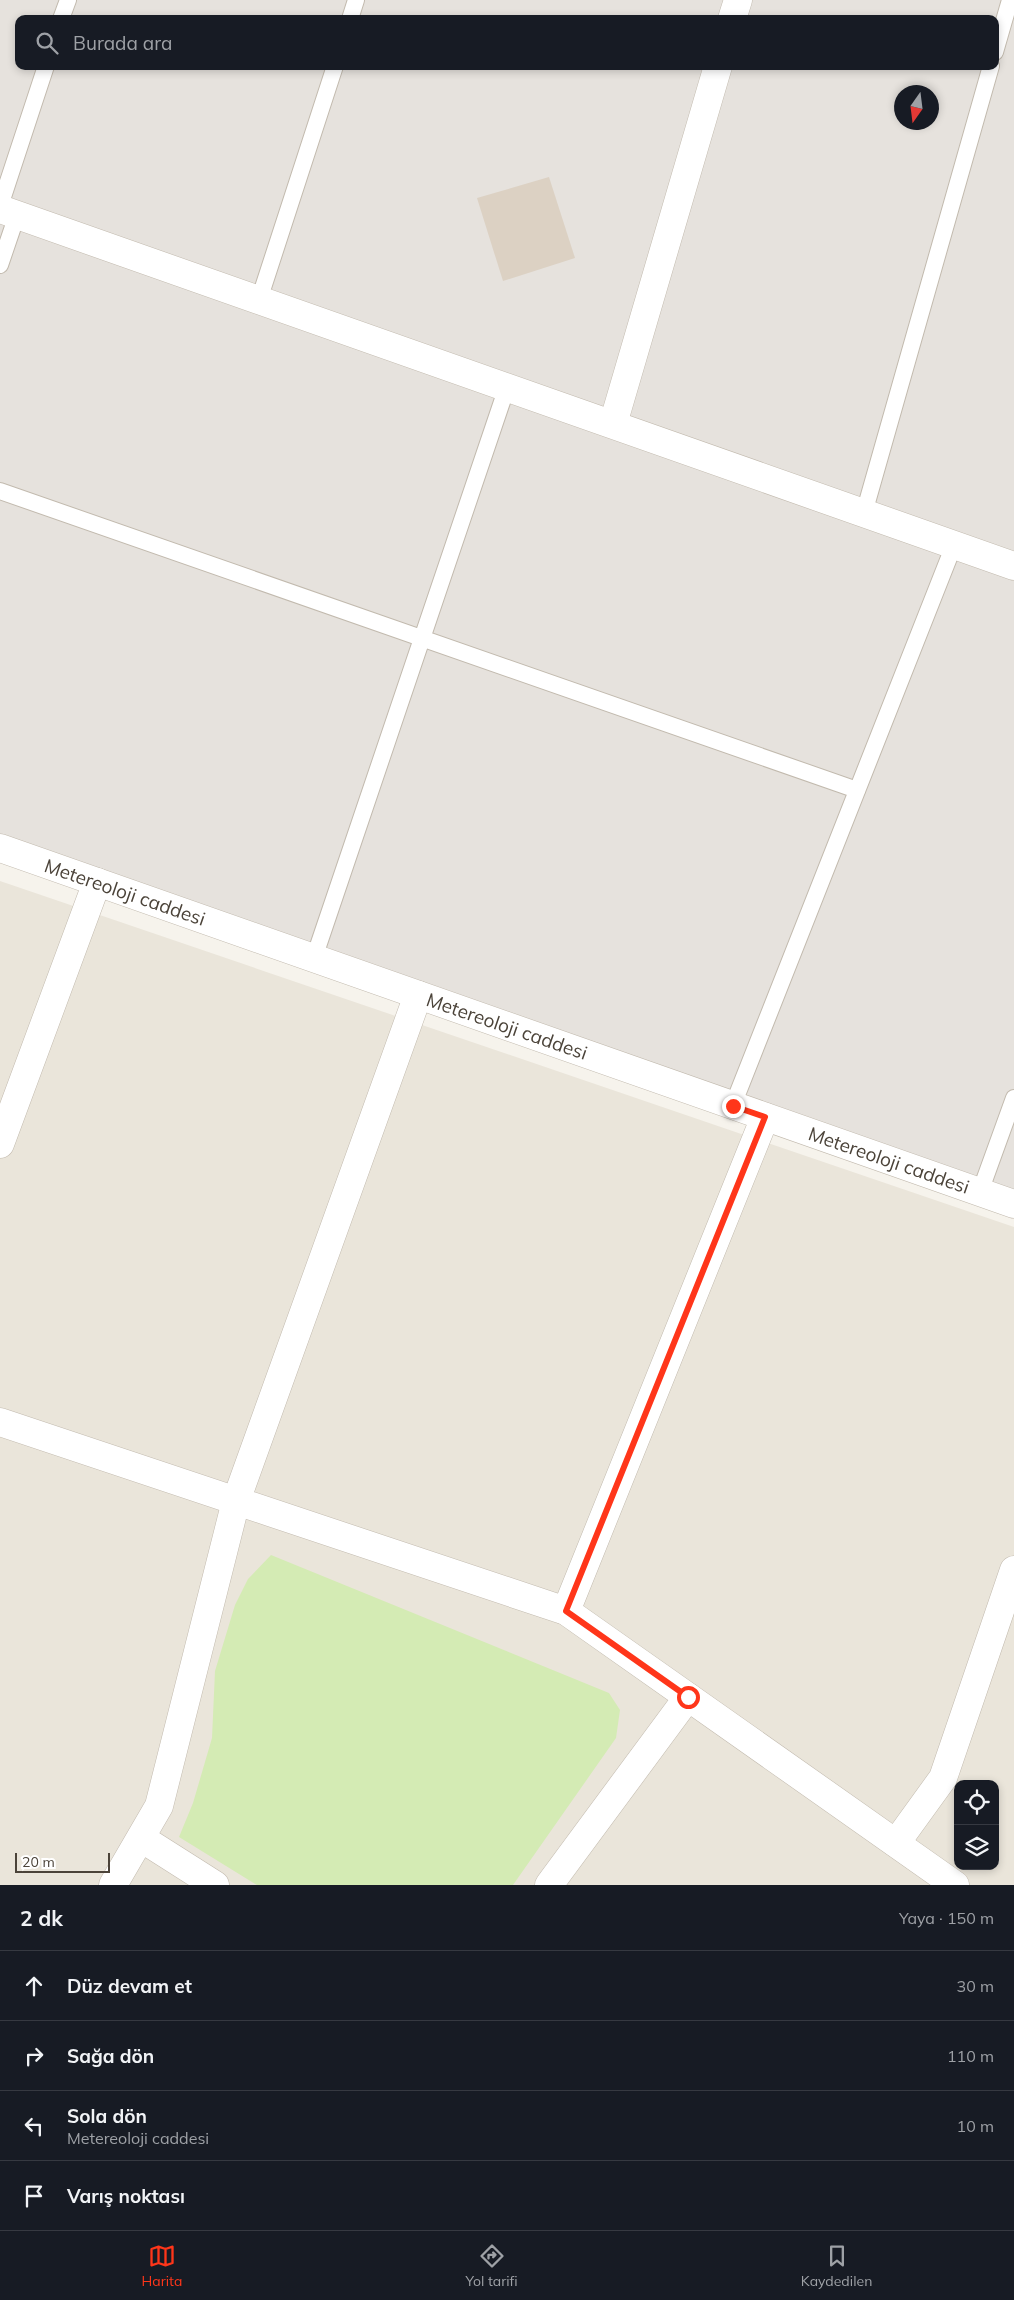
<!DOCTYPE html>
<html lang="tr">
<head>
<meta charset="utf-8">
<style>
  :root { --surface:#171b24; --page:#20242c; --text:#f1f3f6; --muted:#9ea1a6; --line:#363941; --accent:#ff361a }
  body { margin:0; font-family:Mulish,sans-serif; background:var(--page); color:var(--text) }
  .controls { position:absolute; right:15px; bottom:15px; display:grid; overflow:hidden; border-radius:10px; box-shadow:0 2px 8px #0003 }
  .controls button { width:45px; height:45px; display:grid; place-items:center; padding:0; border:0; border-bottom:1px solid var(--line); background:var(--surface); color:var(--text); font:25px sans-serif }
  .compass { position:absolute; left:894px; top:85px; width:45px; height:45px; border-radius:50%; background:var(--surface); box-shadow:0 2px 8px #0003; rotate:194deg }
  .scale { position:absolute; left:15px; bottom:12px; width:95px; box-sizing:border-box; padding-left:5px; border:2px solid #4b4339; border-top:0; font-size:14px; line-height:18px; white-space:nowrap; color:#4b4339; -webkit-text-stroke:4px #fff; paint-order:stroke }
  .stop { position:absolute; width:15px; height:15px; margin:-11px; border:4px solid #ff361a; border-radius:50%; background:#fff }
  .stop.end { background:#ff361a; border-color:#fff; box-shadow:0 1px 5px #0008 }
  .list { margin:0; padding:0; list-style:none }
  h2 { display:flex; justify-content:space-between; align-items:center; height:65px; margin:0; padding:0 20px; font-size:21px }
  h2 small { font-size:16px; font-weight:400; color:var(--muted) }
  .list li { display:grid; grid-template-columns:32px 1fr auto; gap:15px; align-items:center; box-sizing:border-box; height:70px; padding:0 20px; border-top:1px solid var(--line) }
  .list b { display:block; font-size:19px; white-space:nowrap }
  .list p { margin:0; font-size:16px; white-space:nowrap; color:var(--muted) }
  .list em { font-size:16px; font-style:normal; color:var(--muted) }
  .icon { flex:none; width:28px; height:28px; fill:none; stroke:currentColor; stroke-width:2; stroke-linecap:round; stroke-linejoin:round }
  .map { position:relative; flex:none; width:1014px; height:1885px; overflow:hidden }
  .search { position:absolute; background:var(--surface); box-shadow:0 2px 8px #0003; left:15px; right:15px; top:15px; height:55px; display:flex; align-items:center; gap:12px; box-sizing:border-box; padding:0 18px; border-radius:10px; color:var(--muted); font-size:19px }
  .sheet { height:345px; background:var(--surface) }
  nav { display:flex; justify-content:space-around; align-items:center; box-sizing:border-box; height:70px; border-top:1px solid var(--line); background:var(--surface); font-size:14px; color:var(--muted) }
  nav a { display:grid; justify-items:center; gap:2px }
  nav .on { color:var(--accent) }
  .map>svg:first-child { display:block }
  .residential { fill:#eae5da; fill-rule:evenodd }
  .industrial { fill:#e6e2dd; fill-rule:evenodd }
  .green { fill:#d4ebb4 }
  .building { fill:#dcd1c3 }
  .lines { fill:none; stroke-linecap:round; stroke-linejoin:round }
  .lane-casing { stroke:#c2baae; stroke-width:18 }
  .street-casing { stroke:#c2baae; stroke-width:29 }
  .lane { stroke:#fff; stroke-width:16 }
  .street { stroke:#fff; stroke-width:28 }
  .route { stroke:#ff361a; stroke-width:6 }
  .labels { text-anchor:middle; stroke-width:4; stroke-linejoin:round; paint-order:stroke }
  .street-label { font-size:19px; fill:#4b4339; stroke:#fff }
</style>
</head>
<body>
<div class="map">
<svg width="1014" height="1885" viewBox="0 0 1014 1885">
  <rect width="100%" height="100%" fill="#f6f3ec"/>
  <!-- residential -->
  <path class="residential" d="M0,881L1014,1227V1885H0ZM958,1784H995V1866H958Z"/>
  <!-- industrial -->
  <path class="industrial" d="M0,0H1014V1199L0,846ZM19,19H995V66H19ZM902,92H932V122H902Z"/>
  <!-- green -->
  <path class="green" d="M271,1555L609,1693L620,1710L616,1738L513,1885H257L179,1837L193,1803L212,1738L215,1671L235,1605L248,1579Z"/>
  <!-- building -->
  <path class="building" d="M549,177L575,258L503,281L477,198Z"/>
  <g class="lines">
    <defs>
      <g id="lane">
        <path d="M61,19L68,0"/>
        <path d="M350,19L356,0"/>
        <path d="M995,52L1010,0"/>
        <path d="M0,206L46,66"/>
        <path d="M0,265L17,215"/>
        <path d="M259,300L335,66"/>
        <path d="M0,491L857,790"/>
        <path d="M864,513L991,66"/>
        <path d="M314,958L507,387"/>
        <path d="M733,1105L954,545"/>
        <path d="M980,1192L1014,1098"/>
      </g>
      <g id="street">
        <path d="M732,19L738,0"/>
        <path d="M0,209L1014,566"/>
        <path d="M613,424L718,66"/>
        <path d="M0,848L1014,1204"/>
        <path d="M0,1144L97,882"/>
        <path d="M0,1422L566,1611L955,1885"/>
        <path d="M566,1611L765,1117"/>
        <path d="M141,1838L215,1885"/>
        <path d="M896,1843L943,1778L1014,1570"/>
        <path d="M113,1885L159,1806L236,1501L418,995"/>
        <path d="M549,1885L688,1697"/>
      </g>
    </defs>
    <!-- lane casing -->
    <use href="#lane" class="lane-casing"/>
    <!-- street casing -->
    <use href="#street" class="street-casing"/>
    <!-- lane -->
    <use href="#lane" class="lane"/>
    <!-- street -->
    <use href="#street" class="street"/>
  </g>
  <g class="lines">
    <!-- route -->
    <path class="route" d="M688,1697L566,1611L765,1117L733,1106"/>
  </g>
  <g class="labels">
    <!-- street labels -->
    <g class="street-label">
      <text transform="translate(125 892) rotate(19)" y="7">Metereoloji caddesi</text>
      <text transform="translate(507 1026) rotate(19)" y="7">Metereoloji caddesi</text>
      <text transform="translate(889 1160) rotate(19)" y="7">Metereoloji caddesi</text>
    </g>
  </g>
</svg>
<div class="controls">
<button><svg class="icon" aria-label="locate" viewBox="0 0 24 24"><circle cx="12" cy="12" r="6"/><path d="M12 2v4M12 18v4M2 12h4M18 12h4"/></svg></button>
<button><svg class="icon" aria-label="layers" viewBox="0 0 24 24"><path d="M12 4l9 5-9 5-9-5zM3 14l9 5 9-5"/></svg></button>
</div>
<svg class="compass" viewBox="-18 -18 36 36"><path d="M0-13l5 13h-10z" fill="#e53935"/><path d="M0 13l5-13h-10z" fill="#9ea1a6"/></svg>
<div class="scale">20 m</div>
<div class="stop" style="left:688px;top:1697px"></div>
<div class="stop end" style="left:733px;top:1106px"></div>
<div class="search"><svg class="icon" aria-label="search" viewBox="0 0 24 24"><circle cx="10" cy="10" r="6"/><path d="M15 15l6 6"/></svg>Burada ara</div>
</div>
<section class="sheet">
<h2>2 dk<small>Yaya · 150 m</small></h2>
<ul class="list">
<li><svg class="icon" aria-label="ahead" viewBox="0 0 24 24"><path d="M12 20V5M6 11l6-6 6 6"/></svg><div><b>Düz devam et</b></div><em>30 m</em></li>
<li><svg class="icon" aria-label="right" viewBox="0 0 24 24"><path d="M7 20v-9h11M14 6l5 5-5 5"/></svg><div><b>Sağa dön</b></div><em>110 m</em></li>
<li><svg class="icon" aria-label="left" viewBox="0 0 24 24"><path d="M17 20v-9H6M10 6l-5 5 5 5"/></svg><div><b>Sola dön</b><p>Metereoloji caddesi</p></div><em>10 m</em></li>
<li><svg class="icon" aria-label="arrive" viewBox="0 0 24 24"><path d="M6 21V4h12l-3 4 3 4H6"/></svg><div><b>Varış noktası</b></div></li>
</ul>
</section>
<nav>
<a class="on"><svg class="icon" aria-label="map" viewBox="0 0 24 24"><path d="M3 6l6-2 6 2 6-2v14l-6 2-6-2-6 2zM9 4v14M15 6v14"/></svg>Harita</a>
<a><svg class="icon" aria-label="directions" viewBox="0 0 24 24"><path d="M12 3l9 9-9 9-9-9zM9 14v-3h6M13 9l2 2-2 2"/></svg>Yol tarifi</a>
<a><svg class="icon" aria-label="saved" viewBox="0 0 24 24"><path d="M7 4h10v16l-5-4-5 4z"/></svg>Kaydedilen</a>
</nav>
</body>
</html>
